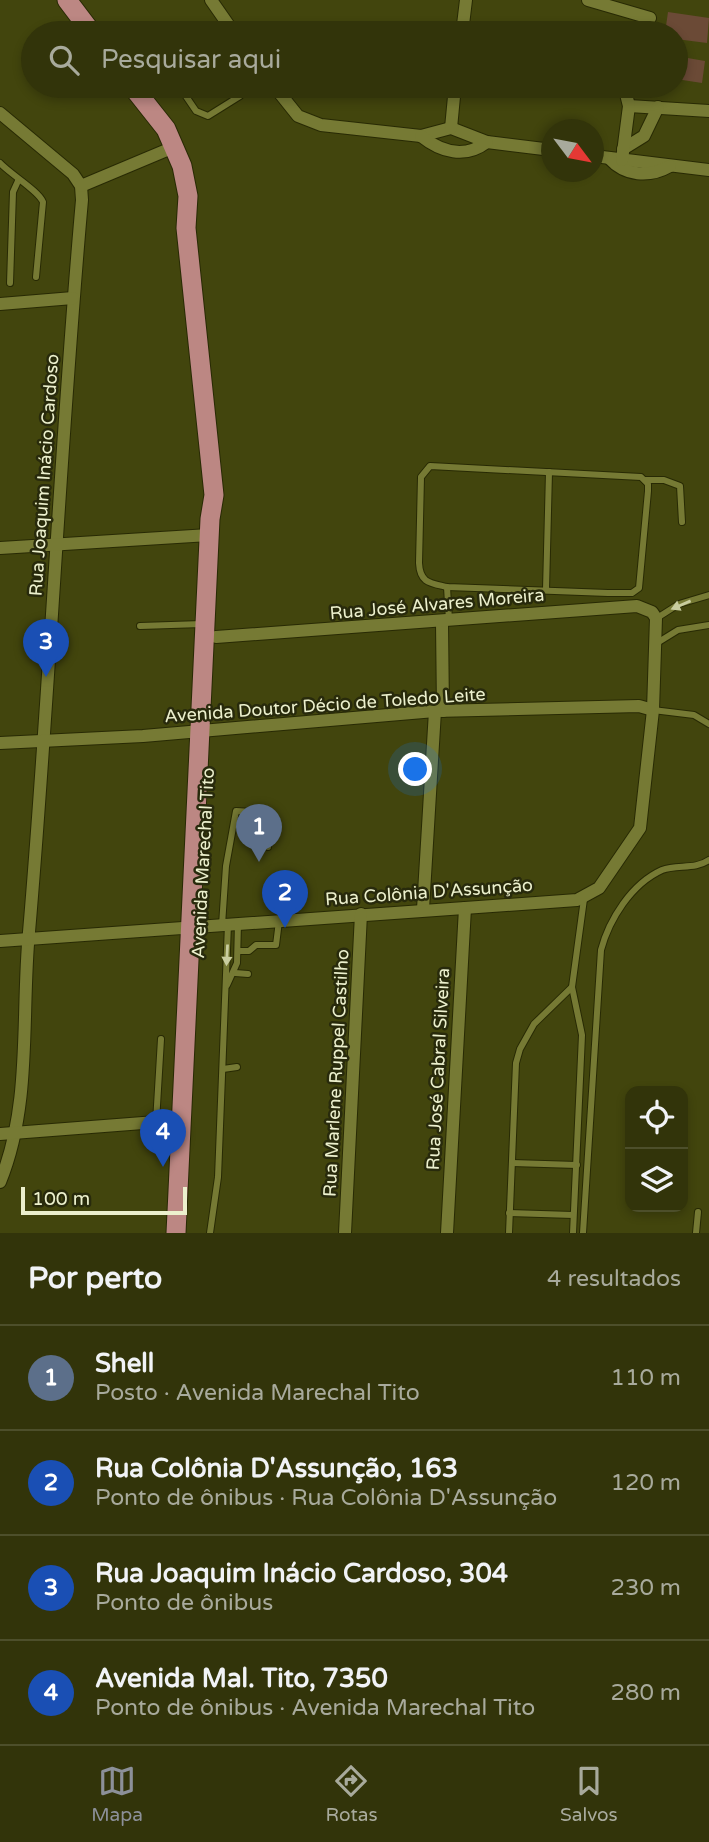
<!DOCTYPE html>
<html lang="pt">
<head>
<meta charset="utf-8">
<style>
  :root { --surface:#32340a; --page:#3d3f18; --text:#f1f3f6; --muted:#a8aa9c; --line:#4d4f2b; --accent:#8c9099 }
  body { margin:0; font-family:"Varela Round",sans-serif; background:var(--page); color:var(--text) }
  .controls { position:absolute; right:21px; bottom:21px; display:grid; overflow:hidden; border-radius:14px; box-shadow:0 4px 10px #0003 }
  .controls button { width:63px; height:63px; display:grid; place-items:center; padding:0; border:0; border-bottom:2px solid var(--line); background:var(--surface); color:var(--text); font:35px sans-serif }
  .compass { position:absolute; left:541px; top:119px; width:63px; height:63px; border-radius:50%; background:var(--surface); box-shadow:0 4px 10px #0003; rotate:122deg }
  .scale { position:absolute; left:21px; bottom:18px; width:166px; box-sizing:border-box; padding-left:7px; border:4px solid #ecf0cd; border-top:0; font-size:19px; line-height:24px; white-space:nowrap; color:#ecf0cd; -webkit-text-stroke:5px #282a0c; paint-order:stroke }
  .you { position:absolute; left:416px; top:770px; width:24px; height:24px; margin:-18px; border:5px solid #fff; border-radius:50%; background:#1a73e8; box-shadow:0 0 0 10px #1a73e833 }
  .badge { display:grid; place-items:center; width:46px; height:46px; border-radius:50%; background:var(--accent); color:#fff; font-size:23px; font-weight:700 }
  .pin { position:absolute; translate:-50% -58px; filter:drop-shadow(0 2px 4px #0008) }
  .pin::after { content:''; position:absolute; top:37px; width:24px; height:21px; background:inherit; clip-path:polygon(0 0,100% 0,50% 100%) }
  .list { margin:0; padding:0; list-style:none }
  h2 { display:flex; justify-content:space-between; align-items:center; height:91px; margin:0; padding:0 28px; font-size:30px }
  h2 small { font-size:23px; font-weight:400; color:var(--muted) }
  .list li { display:grid; grid-template-columns:46px 1fr auto; gap:21px; align-items:center; box-sizing:border-box; height:105px; padding:0 28px; border-top:2px solid var(--line) }
  .list b { display:block; font-size:26px; white-space:nowrap }
  .list p { margin:0; font-size:23px; white-space:nowrap; color:var(--muted) }
  .list em { font-size:23px; font-style:normal; color:var(--muted) }
  .icon { flex:none; width:38px; height:38px; fill:none; stroke:currentColor; stroke-width:2; stroke-linecap:round; stroke-linejoin:round }
  .map { position:relative; flex:none; width:709px; height:1233px; overflow:hidden }
  .search { position:absolute; background:var(--surface); box-shadow:0 4px 10px #0003; left:21px; right:21px; top:21px; height:77px; display:flex; align-items:center; gap:18px; box-sizing:border-box; padding:0 24px; border-radius:38px; color:var(--muted); font-size:26px }
  .sheet { height:511px; background:var(--surface) }
  nav { display:flex; justify-content:space-around; align-items:center; box-sizing:border-box; height:98px; border-top:2px solid var(--line); background:var(--surface); font-size:19px; color:var(--muted) }
  nav a { display:grid; justify-items:center; gap:4px }
  nav .on { color:var(--accent) }
  .map>svg:first-child { display:block }
  .green { fill:#6b4a36 }
  .lines { fill:none; stroke-linecap:round; stroke-linejoin:round }
  .lane-casing { stroke:#282a04; stroke-width:8 }
  .street-casing { stroke:#282a04; stroke-width:14 }
  .primary-casing { stroke:#282a04; stroke-width:21 }
  .lane { stroke:#767a34; stroke-width:6 }
  .street { stroke:#767a34; stroke-width:12 }
  .primary { stroke:#bc8783; stroke-width:19 }
  .oneway { fill:#c9cd9f }
  .labels { text-anchor:middle; stroke-width:5; stroke-linejoin:round; paint-order:stroke }
  .street-label { font-size:18px; fill:#ecf0cd; stroke:#282a0c }
</style>
</head>
<body>
<div class="map">
<svg width="709" height="1233" viewBox="0 0 709 1233">
  <rect width="100%" height="100%" fill="#42450d"/>
  <!-- green -->
  <g class="green">
    <path d="M668,12L709,18L707,43L676,39V33H665Z"/>
    <path d="M676,56L705,61L702,83L676,79Z"/>
  </g>
  <g class="lines">
    <defs>
      <g id="lane">
        <path d="M179,86L196,111L208,116L240,96"/>
        <path d="M0,163C10,174 39,191 43,202L36,277"/>
        <path d="M10,283L13,192L18,181"/>
        <path d="M430,466L641,477L648,484V491L639,588L632,593H608L447,587C430,583 420,583 419,563L421,477Z"/>
        <path d="M645,480H664L680,486L682,522"/>
        <path d="M447,587L449,620"/>
        <path d="M546,590L549,472"/>
        <path d="M657,618L679,604L709,595"/>
        <path d="M140,626L202,624"/>
        <path d="M657,643L678,630L709,625"/>
        <path d="M653,710L694,715L709,724"/>
        <path d="M222,925L226,866L236,811L266,813L270,820L268,847"/>
        <path d="M238,951H249L256,945H276L279,921"/>
        <path d="M235,973L248,974"/>
        <path d="M227,985L237,963L238,923"/>
        <path d="M572,987L582,1035L573,1233"/>
        <path d="M223,1069L237,1067"/>
        <path d="M156,1122L161,1039"/>
        <path d="M512,1163L577,1165"/>
        <path d="M509,1213L573,1215"/>
        <path d="M210,1233L218,1177L228,924"/>
        <path d="M509,1233L516,1063L520,1049L534,1024L572,987L584,899"/>
        <path d="M583,1233L601,950C609,920 631,884 662,870C677,864 695,870 709,860"/>
        <path d="M696,1233L698,1212"/>
      </g>
      <g id="street">
        <path d="M211,0L234,33"/>
        <path d="M588,0L650,18"/>
        <path d="M462,33L466,0"/>
        <path d="M274,86L298,116L321,125L421,136L451,128L487,142L552,150"/>
        <path d="M629,106L709,111"/>
        <path d="M0,113L73,174L81,186L82,200C60,444 50,688 29,932C21,1015 32,1104 0,1182"/>
        <path d="M451,128L455,86"/>
        <path d="M421,136C441,152 465,159 487,142"/>
        <path d="M623,149L644,136L658,107"/>
        <path d="M594,156L709,170"/>
        <path d="M609,158C625,176 649,178 670,166"/>
        <path d="M622,160L629,106L624,86"/>
        <path d="M81,186L174,147"/>
        <path d="M0,304L73,298"/>
        <path d="M0,548L209,535"/>
        <path d="M442,623L443,711"/>
        <path d="M0,743L143,736L435,711L639,706L653,710"/>
        <path d="M423,909L435,711"/>
        <path d="M0,941L577,900L599,888L640,828L653,710L656,618L652,612L637,606L216,637"/>
        <path d="M0,1134L182,1120"/>
        <path d="M345,1233L361,914"/>
        <path d="M447,1233L465,908"/>
      </g>
      <g id="primary">
        <path d="M67,0L92,33"/>
        <path d="M132,86L166,129L182,166L188,196L186,228L214,495L210,519L176,1233"/>
      </g>
    </defs>
    <!-- lane casing -->
    <use href="#lane" class="lane-casing"/>
    <!-- street casing -->
    <use href="#street" class="street-casing"/>
    <!-- primary casing -->
    <use href="#primary" class="primary-casing"/>
    <!-- lane -->
    <use href="#lane" class="lane"/>
    <!-- street -->
    <use href="#street" class="street"/>
    <!-- primary -->
    <use href="#primary" class="primary"/>
  </g>
  <!-- one-way arrows -->
  <defs><path id="oneway-solid" d="M-6-.8H1V-3.2L6.5 0L1 3.2V.8H-6Z" transform="scale(1.75)"/></defs>
  <g class="oneway">
    <use href="#oneway-solid" transform="translate(681 605) rotate(157)"/>
    <use href="#oneway-solid" transform="translate(227 955) rotate(93)"/>
  </g>
  <g class="labels">
    <!-- street labels -->
    <g class="street-label">
      <text transform="translate(44 475) rotate(-86)" y="6">Rua Joaquim Inácio Cardoso</text>
      <text transform="translate(437 604) rotate(-5)" y="6">Rua José Alvares Moreira</text>
      <text transform="translate(325 705) rotate(-4)" y="6">Avenida Doutor Décio de Toledo Leite</text>
      <text transform="translate(203 863) rotate(-87)" y="6">Avenida Marechal Tito</text>
      <text transform="translate(429 892) rotate(-4)" y="6">Rua Colônia D'Assunção</text>
      <text transform="translate(438 1069) rotate(-87)" y="6">Rua José Cabral Silveira</text>
      <text transform="translate(336 1073) rotate(-87)" y="6">Rua Marlene Ruppel Castilho</text>
    </g>
  </g>
</svg>
<div class="controls">
<button><svg class="icon" aria-label="locate" viewBox="0 0 24 24"><circle cx="12" cy="12" r="6"/><path d="M12 2v4M12 18v4M2 12h4M18 12h4"/></svg></button>
<button><svg class="icon" aria-label="layers" viewBox="0 0 24 24"><path d="M12 4l9 5-9 5-9-5zM3 14l9 5 9-5"/></svg></button>
</div>
<svg class="compass" viewBox="-18 -18 36 36"><path d="M0-13l5 13h-10z" fill="#e53935"/><path d="M0 13l5-13h-10z" fill="#a8aa9c"/></svg>
<div class="scale">100 m</div>
<div class="you"></div>
<div class="pin badge" style="left:259px;top:862px;background:#5c6f8a">1</div>
<div class="pin badge" style="left:285px;top:928px;background:#1a4fb4">2</div>
<div class="pin badge" style="left:46px;top:677px;background:#1a4fb4">3</div>
<div class="pin badge" style="left:163px;top:1167px;background:#1a4fb4">4</div>
<div class="search"><svg class="icon" aria-label="search" viewBox="0 0 24 24"><circle cx="10" cy="10" r="6"/><path d="M15 15l6 6"/></svg>Pesquisar aqui</div>
</div>
<section class="sheet">
<h2>Por perto<small>4 resultados</small></h2>
<ul class="list">
<li><span class="badge" style="background:#5c6f8a">1</span><div><b>Shell</b><p>Posto · Avenida Marechal Tito</p></div><em>110 m</em></li>
<li><span class="badge" style="background:#1a4fb4">2</span><div><b>Rua Colônia D'Assunção, 163</b><p>Ponto de ônibus · Rua Colônia D'Assunção</p></div><em>120 m</em></li>
<li><span class="badge" style="background:#1a4fb4">3</span><div><b>Rua Joaquim Inácio Cardoso, 304</b><p>Ponto de ônibus</p></div><em>230 m</em></li>
<li><span class="badge" style="background:#1a4fb4">4</span><div><b>Avenida Mal. Tito, 7350</b><p>Ponto de ônibus · Avenida Marechal Tito</p></div><em>280 m</em></li>
</ul>
</section>
<nav>
<a class="on"><svg class="icon" aria-label="map" viewBox="0 0 24 24"><path d="M3 6l6-2 6 2 6-2v14l-6 2-6-2-6 2zM9 4v14M15 6v14"/></svg>Mapa</a>
<a><svg class="icon" aria-label="directions" viewBox="0 0 24 24"><path d="M12 3l9 9-9 9-9-9zM9 14v-3h6M13 9l2 2-2 2"/></svg>Rotas</a>
<a><svg class="icon" aria-label="saved" viewBox="0 0 24 24"><path d="M7 4h10v16l-5-4-5 4z"/></svg>Salvos</a>
</nav>
</body>
</html>
